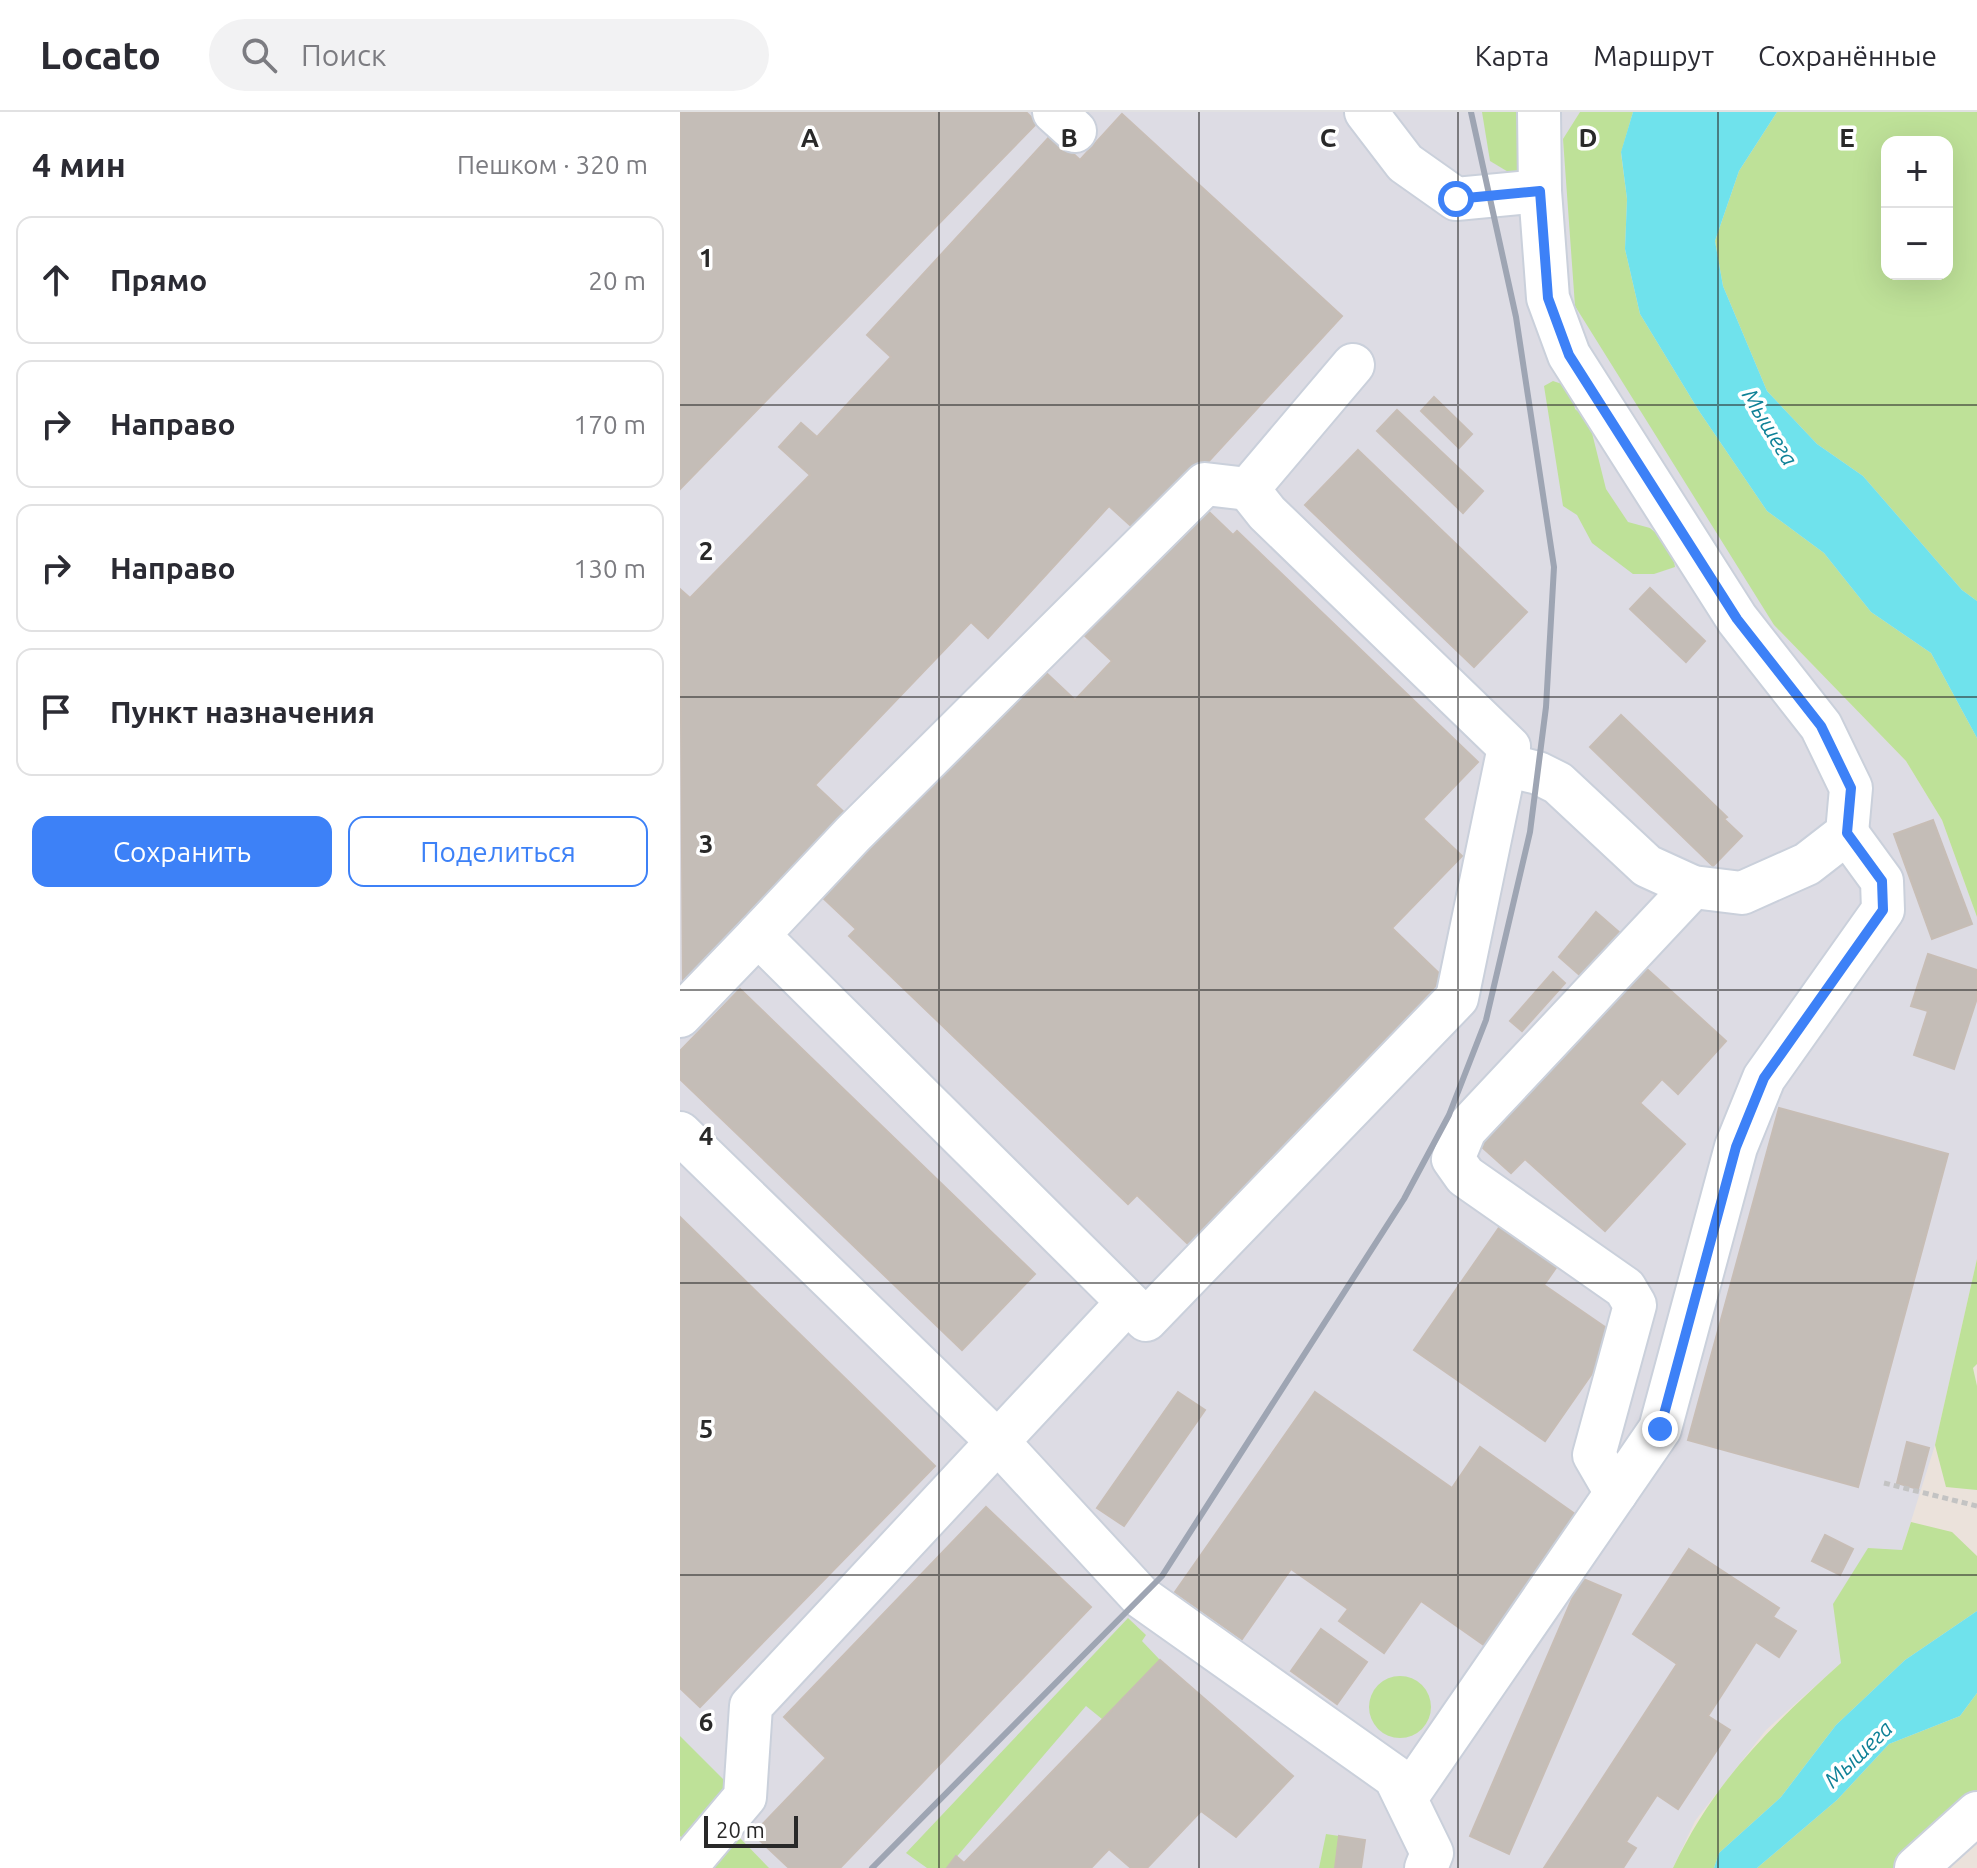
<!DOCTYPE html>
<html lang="ru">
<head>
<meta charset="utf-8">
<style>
  :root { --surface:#fff; --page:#f2f2f3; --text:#2b2b33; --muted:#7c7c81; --line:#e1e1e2; --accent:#3d81f7 }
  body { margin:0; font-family:Ubuntu,sans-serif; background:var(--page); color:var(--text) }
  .controls { position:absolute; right:24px; top:24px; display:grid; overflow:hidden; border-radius:16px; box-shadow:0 8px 32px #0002 }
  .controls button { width:72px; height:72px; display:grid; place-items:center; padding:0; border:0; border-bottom:2px solid var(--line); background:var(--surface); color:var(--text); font:40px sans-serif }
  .scale { position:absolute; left:24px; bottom:20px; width:94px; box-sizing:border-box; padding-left:8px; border:4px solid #292929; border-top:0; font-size:22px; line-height:28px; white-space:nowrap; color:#292929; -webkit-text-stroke:6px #fff; paint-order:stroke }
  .stop { position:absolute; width:24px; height:24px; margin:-18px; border:6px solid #3d81f7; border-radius:50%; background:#fff }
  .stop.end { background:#3d81f7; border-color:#fff; box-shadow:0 2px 8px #0008 }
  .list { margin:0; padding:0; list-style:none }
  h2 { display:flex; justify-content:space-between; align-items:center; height:104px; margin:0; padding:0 32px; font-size:34px }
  h2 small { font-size:26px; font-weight:400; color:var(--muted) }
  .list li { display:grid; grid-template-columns:52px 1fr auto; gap:24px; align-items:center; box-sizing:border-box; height:128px; margin:0 16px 16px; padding:0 16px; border:2px solid var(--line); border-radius:16px }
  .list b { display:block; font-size:30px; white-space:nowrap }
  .list em { font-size:26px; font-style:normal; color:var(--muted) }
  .actions { display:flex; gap:16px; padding:24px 32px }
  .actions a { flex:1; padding:18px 0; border:2px solid var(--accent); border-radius:16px; text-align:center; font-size:28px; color:var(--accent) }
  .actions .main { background:var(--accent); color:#fff }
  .icon { flex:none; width:44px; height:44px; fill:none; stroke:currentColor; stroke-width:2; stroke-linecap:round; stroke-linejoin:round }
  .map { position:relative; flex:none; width:1297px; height:1756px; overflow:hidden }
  header { display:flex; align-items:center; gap:48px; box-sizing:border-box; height:112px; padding:0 40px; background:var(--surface); border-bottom:2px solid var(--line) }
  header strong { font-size:38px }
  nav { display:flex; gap:44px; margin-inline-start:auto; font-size:28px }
  .search { width:560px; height:72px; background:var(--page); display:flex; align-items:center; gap:20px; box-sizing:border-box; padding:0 28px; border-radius:44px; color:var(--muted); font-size:30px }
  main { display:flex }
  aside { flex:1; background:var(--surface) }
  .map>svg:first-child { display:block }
  .industrial { fill:#dddce4 }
  .green { fill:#bee198; fill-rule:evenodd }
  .water { fill:#6fe2ec }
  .building { fill:#c4bdb7; stroke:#c7bdb5; stroke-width:2 }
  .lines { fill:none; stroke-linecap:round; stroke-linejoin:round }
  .minor-casing { stroke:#cad0db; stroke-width:46 }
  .path { stroke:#c3c3c3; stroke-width:5; stroke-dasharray:6 4; stroke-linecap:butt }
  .minor { stroke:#fff; stroke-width:42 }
  .rail { stroke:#9ea5b3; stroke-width:6 }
  .route { stroke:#3d81f7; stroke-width:10 }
  .grid { fill:none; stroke:#292929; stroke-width:2; stroke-opacity:0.55 }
  .labels { text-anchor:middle; stroke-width:7; stroke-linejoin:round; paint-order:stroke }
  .water-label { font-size:22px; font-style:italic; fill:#0f8197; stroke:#fff }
  .grid-label { font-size:26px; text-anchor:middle; font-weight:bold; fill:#292929; stroke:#fff; stroke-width:7; stroke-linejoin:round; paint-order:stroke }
</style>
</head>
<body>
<header>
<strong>Locato</strong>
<div class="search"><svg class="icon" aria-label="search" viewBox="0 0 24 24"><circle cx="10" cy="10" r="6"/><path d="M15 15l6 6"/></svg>Поиск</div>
<nav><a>Карта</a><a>Маршрут</a><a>Сохранённые</a></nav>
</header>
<main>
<aside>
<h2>4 мин<small>Пешком · 320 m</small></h2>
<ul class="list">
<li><svg class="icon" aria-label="ahead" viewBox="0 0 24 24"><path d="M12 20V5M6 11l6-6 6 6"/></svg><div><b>Прямо</b></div><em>20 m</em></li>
<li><svg class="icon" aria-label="right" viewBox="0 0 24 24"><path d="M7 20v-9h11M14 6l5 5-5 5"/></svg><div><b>Направо</b></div><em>170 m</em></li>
<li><svg class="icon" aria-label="right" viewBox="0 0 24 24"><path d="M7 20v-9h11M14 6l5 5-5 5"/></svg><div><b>Направо</b></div><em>130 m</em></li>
<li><svg class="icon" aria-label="arrive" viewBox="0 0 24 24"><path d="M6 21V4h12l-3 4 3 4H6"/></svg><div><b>Пункт назначения</b></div></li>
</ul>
<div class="actions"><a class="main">Сохранить</a><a>Поделиться</a></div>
</aside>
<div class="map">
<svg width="1297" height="1756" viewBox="0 0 1297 1756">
  <rect width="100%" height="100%" fill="#ebe2db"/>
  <!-- industrial -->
  <path class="industrial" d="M0,0H900L883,28L1094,513L1226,649L1262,708L1297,805V1147L1255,1333L1222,1438L1161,1551L1086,1618L1015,1709L993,1756H0Z"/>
  <!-- green -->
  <g class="green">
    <path d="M802,0H843L848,61L835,64L810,49Z"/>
    <path d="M900,0H953L941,41L947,87L945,137L960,202L1019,299L1087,399L1144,441L1191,500L1251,541L1297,626V805L1262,708L1226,649L1094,513L895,194L883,27Z"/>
    <path d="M1097,0H1297V489L1282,478L1183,364L1137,332L1087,279L1043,174L1035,129L1059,59ZM1207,30H1267V162H1207Z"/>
    <path d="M873,269L891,275L895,297L909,309L926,377L948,410L970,416L991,434L995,455L974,462H953L912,431L897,403L883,394L864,274Z"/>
    <path d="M1297,1147V1252L1293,1256L1297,1274V1378L1266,1375L1255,1333Z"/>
    <path d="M1231,1410L1272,1420L1297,1444V1499L1225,1548L1156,1613L1101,1685L1039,1741L1034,1756H993C1035,1668 1090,1615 1161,1551L1153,1492L1188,1436L1222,1438Z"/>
    <path d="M448,1506L466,1523L462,1529L480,1548L422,1607L406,1594L267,1756H247L226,1741Z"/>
    <circle cx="720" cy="1595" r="31"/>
    <path d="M1297,1581V1688L1230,1731L1213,1756H1077L1157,1688L1209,1632L1280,1604Z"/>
    <path d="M0,1624L58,1682L11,1735L0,1724Z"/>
    <path d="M646,1722L659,1724L655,1756H639Z"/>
    <path d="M57,1723L89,1756H29Z"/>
  </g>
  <!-- water -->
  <g class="water">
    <path d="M953,0H1097L1059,59L1035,129L1043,174L1087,279L1137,332L1183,364L1282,478L1297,489V626L1251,541L1191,500L1144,441L1087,399L1019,299L960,202L945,137L947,87L941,40Z"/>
    <path d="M1297,1499V1581L1280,1604L1209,1632L1157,1688L1077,1756H1034L1039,1741L1101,1685L1156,1613L1225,1548Z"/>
  </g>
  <!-- building -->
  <g class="building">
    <path d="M0,0H346L357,11L0,377Z"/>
    <path d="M442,2L662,204L461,423L429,394L308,526L291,510L135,673L167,703L3,875L0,477L10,486L130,363L99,335L121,311L137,325L211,245L187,223L372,22L400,48Z"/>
    <path d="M754,285L792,322L779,336L741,299Z"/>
    <path d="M717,298L803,379L783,401L697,319Z"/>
    <path d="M678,338L847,500L794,555L625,393Z"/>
    <path d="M527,398L553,423L557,419L798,650L743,707L782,744L712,816L764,866L508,1132L457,1083L448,1092L169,824L176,817L143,786L362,557L395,588L432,549L403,522L493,428L496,431Z"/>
    <path d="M970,476L1025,529L1006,550L950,497Z"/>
    <path d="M941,603L1047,705L1044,707L1062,724L1033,754L910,635Z"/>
    <path d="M1253,708L1292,812L1252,827L1214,722Z"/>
    <path d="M916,800L939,820L902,865L879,845Z"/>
    <path d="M1248,842L1297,858V886L1274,957L1234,943L1248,899L1231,894Z"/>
    <path d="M957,848L1046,929L998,982L982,967L960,991L1005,1032L925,1119L845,1047L831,1061L794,1028Z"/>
    <path d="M873,860L885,871L842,919L830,909Z"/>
    <path d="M60,877L355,1162L282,1238L0,967V939Z"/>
    <path d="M1099,996L1268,1042L1178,1375L1008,1328Z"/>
    <path d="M0,1105L255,1354L20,1595L0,1576Z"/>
    <path d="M823,1110L880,1150L864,1173L938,1224L865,1329L734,1238Z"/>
    <path d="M498,1280L525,1298L444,1414L417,1396Z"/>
    <path d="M635,1280L772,1376L800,1335L902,1407L811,1538L741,1489L704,1541L659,1509L668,1497L611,1457L562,1527L495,1480Z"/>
    <path d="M1227,1330L1249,1336L1238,1377L1217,1371Z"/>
    <path d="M306,1395L411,1495L160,1756H109L73,1722L146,1646L104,1605Z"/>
    <path d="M1145,1423L1173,1437L1160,1463L1132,1449Z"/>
    <path d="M1009,1437L1099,1496L1093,1505L1116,1519L1099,1545L1076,1530L1028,1604L1050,1618L998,1697L977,1683L946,1730L956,1736L943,1756H864L997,1552L953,1522Z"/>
    <path d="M901,1466L941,1483L829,1742L790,1724Z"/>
    <path d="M641,1517L687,1550L657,1592L611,1559Z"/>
    <path d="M480,1548L613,1664L556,1725L521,1699L467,1756H451L429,1737L411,1756H267L276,1744L284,1751Z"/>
    <path d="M659,1724L685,1728L681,1756H655Z"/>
  </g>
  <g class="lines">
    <defs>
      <g id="minor">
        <path d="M374,0L395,19"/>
        <path d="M686,0L725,51L776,87L860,79"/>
        <path d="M826,653L858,661L878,671L967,754L1013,775L1062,781L1127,752L1167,721L1171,676L1141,614L1057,507L889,243L868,186L860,79L859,0"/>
        <path d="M78,823L173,722L525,372L568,377"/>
        <path d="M0,904L78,823L466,1208L777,886L829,635L587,401L568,377L673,253"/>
        <path d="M0,1021L317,1329L461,1485L715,1665L752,1741L746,1756"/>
        <path d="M936,1381L914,1343L955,1193L945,1176L785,1064L773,1047L785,1018L1013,775"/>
        <path d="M726,1686L980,1317L1056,1035L1084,966L1203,798L1202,769L1167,721"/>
        <path d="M5,1756L65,1685L71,1594L447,1191"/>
        <path d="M1236,1756L1297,1701"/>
      </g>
    </defs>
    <!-- minor casing -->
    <use href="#minor" class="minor-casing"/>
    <!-- path -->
    <path class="path" d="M1204,1371L1297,1394"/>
    <!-- minor -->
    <use href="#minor" class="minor"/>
    <!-- rail -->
    <path class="rail" d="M192,1756L482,1464L724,1087L769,1003L806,908L850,720L866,595L874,455L836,205L791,0"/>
  </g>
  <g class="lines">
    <!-- route -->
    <path class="route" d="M776,87L860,79L868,186L889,243L1057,507L1141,614L1171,676L1167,721L1202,769L1203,798L1084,966L1056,1035L980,1317"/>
  </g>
  <!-- grid -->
  <path class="grid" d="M259,0V1756M519,0V1756M778,0V1756M1038,0V1756M0,293H1297M0,585H1297M0,878H1297M0,1171H1297M0,1463H1297"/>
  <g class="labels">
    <!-- water labels -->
    <g class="water-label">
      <text transform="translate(1090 315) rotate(59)" y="8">Мышега</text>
      <text transform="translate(1178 1642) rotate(-44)" y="8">Мышега</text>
    </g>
  </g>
  <g class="grid-label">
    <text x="130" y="35">A</text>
    <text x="389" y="35">B</text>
    <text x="648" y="35">C</text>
    <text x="908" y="35">D</text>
    <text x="1167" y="35">E</text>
    <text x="26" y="155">1</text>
    <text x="26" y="448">2</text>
    <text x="26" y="741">3</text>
    <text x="26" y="1033">4</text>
    <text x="26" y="1326">5</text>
    <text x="26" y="1619">6</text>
  </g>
</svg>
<div class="controls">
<button>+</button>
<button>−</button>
</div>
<div class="scale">20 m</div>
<div class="stop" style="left:776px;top:87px"></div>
<div class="stop end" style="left:980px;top:1317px"></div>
</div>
</main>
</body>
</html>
